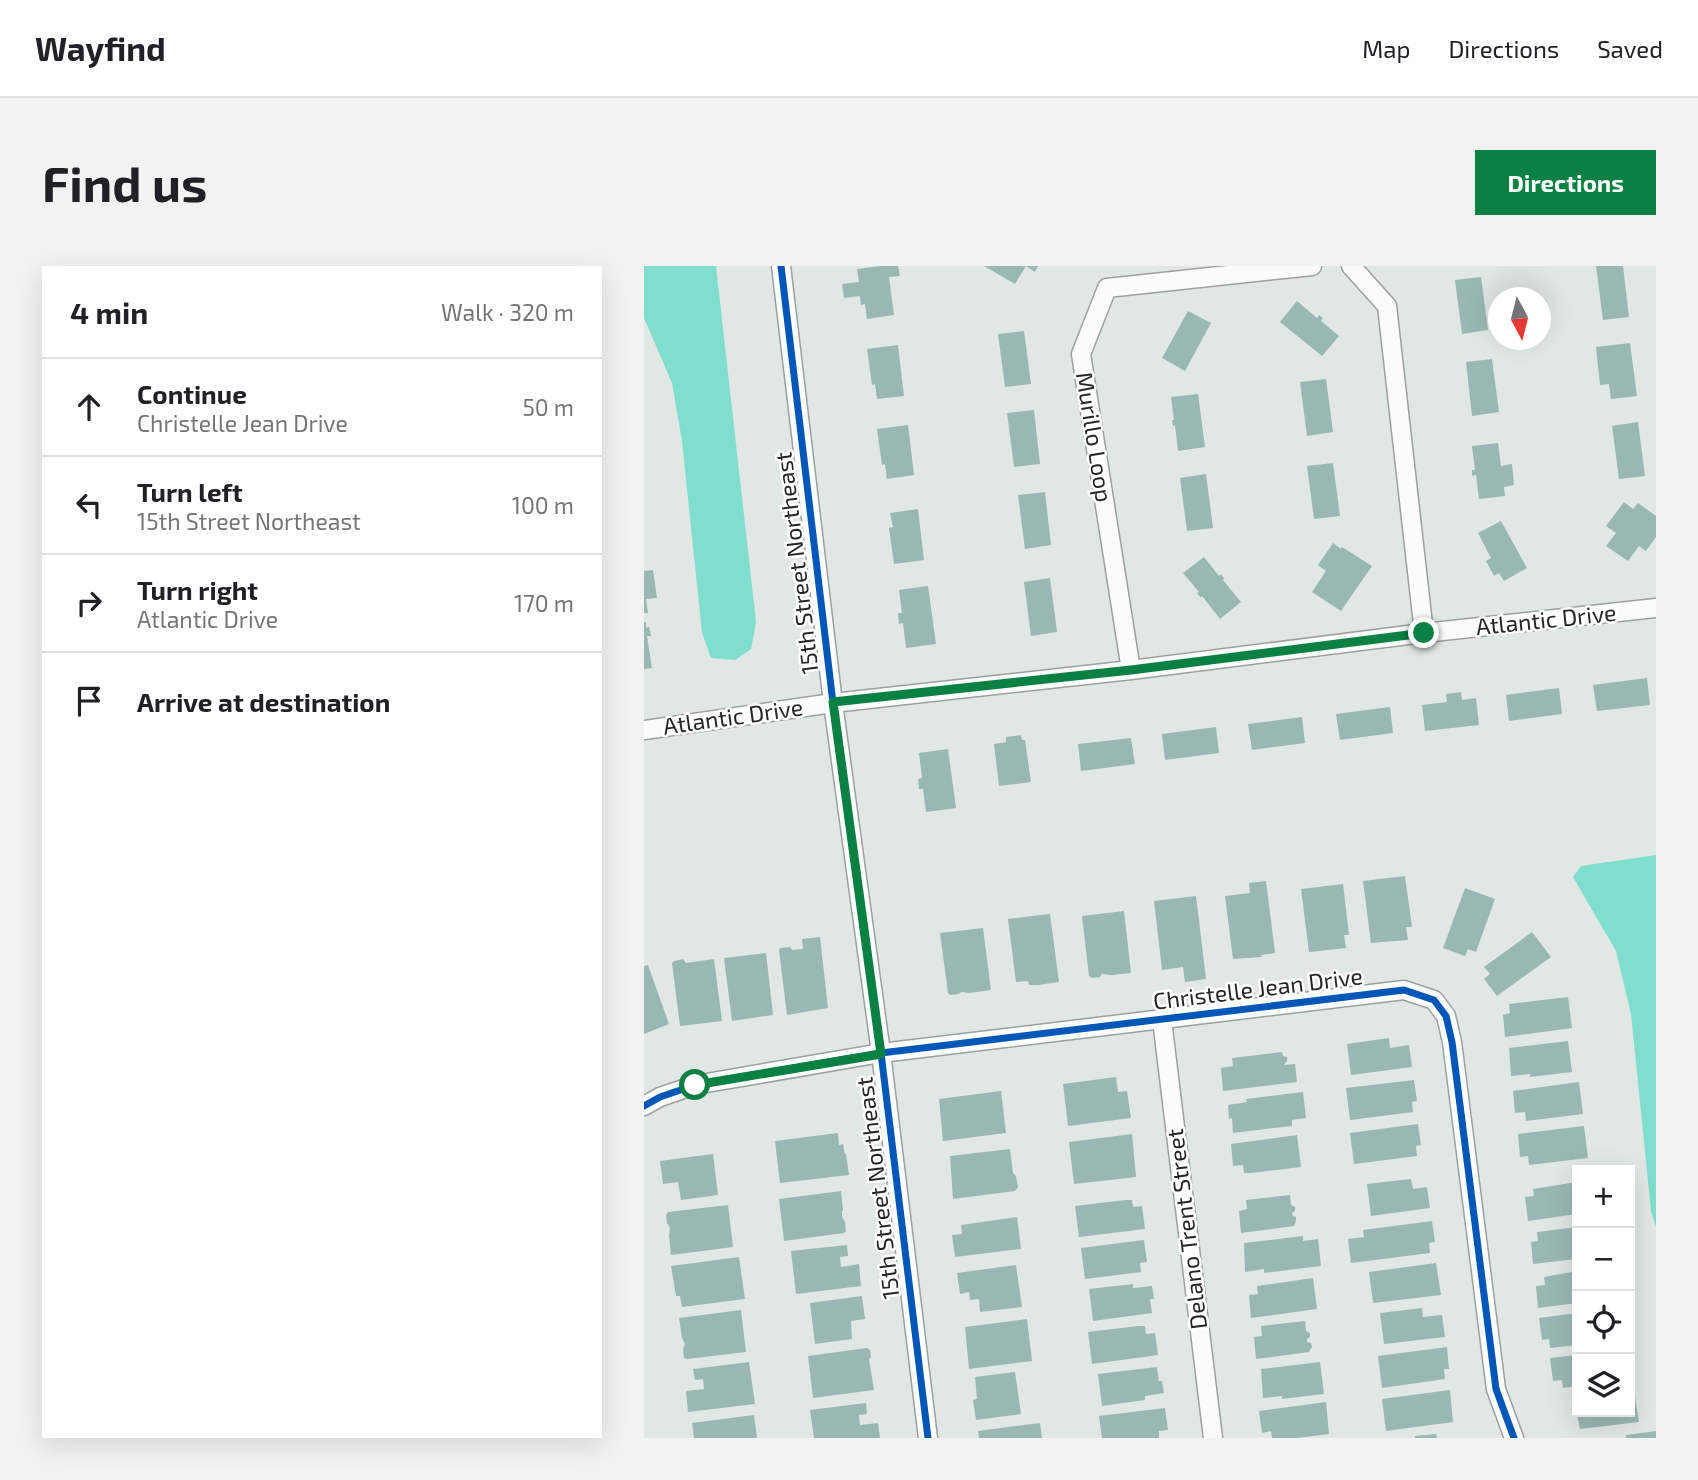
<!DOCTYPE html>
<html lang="en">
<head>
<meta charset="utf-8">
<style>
  :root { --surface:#fff; --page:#f2f2f2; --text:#202124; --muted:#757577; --line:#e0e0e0; --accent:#0b8043 }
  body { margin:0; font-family:"Exo 2",sans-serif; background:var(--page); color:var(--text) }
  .controls { position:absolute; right:21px; bottom:21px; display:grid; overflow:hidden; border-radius:0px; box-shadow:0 7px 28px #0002 }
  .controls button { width:63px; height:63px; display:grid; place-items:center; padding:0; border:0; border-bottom:2px solid var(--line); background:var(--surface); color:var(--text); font:35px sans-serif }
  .compass { position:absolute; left:844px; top:21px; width:63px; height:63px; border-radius:50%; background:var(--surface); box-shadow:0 7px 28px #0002; rotate:173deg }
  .stop { position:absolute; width:21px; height:21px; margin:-16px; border:5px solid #0b8043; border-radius:50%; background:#fff }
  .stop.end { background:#0b8043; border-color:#fff; box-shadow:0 2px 7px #0008 }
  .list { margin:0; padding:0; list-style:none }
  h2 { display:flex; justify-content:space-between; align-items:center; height:91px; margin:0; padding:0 28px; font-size:30px }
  h2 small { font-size:23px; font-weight:400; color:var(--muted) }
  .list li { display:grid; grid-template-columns:46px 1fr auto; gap:21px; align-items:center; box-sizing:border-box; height:98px; padding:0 28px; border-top:2px solid var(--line) }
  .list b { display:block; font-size:26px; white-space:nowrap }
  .list p { margin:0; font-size:23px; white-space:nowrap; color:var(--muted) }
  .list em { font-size:23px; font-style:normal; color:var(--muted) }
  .icon { flex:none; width:38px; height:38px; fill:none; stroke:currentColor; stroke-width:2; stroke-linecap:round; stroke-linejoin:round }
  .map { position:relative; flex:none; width:1012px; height:1172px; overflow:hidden; border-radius:0px }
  header { display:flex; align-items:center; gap:42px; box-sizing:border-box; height:98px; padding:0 35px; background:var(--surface); border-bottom:2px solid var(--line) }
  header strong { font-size:33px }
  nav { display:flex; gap:38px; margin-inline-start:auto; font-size:24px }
  .intro { display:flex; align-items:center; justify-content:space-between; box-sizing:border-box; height:168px; padding:0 42px }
  h1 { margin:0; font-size:49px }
  .button { padding:18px 32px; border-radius:0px; background:var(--accent); color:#fff; font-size:24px; font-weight:700 }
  main { display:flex; gap:42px; padding:0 42px }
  aside { flex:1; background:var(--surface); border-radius:0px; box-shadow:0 7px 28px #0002 }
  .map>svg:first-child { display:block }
  .water { fill:#7fdfcc }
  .building { fill:#9ab8b2 }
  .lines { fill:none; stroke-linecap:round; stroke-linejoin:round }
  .minor-casing { stroke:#9ca1a0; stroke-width:21 }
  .minor { stroke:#fafbfb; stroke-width:18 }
  .cycleway-casing { stroke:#fff; stroke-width:11 }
  .cycleway { stroke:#0057b8; stroke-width:7 }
  .route { stroke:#0b8043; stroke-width:9 }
  .labels { text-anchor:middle; stroke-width:5; stroke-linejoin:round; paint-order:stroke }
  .street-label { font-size:23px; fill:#222725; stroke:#fff }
</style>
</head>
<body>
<header>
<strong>Wayfind</strong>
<nav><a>Map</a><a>Directions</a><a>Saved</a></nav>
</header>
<div class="intro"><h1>Find us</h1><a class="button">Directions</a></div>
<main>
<aside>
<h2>4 min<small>Walk · 320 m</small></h2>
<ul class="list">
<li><svg class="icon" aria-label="ahead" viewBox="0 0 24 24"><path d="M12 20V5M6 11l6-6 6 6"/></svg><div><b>Continue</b><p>Christelle Jean Drive</p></div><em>50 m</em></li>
<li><svg class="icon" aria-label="left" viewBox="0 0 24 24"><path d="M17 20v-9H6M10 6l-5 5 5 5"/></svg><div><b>Turn left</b><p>15th Street Northeast</p></div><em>100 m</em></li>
<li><svg class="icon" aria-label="right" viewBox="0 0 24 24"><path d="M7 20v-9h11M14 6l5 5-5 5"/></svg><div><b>Turn right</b><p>Atlantic Drive</p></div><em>170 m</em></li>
<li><svg class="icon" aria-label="arrive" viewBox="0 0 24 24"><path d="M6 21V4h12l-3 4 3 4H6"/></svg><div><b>Arrive at destination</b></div></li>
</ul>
</aside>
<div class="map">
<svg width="1012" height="1172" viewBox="0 0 1012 1172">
  <rect width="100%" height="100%" fill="#e1e7e5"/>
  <!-- water -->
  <g class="water">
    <path d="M0,0H72L112,356L107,383L91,394L67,392L58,367L38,175L28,117L0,52Z"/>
    <path d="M1012,589V961L1007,945L987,748L972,685L929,611L937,600Z"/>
  </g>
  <!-- building -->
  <g class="building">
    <path d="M236,0H254L256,10L245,11L250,49L223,53L221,38L217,39L216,30L200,32L198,18L215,16L213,3Z"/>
    <path d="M340,0H394L391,6L382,0L371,18Z"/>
    <path d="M952,0H979L985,51L959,54Z"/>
    <path d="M837,11L844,64L818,68L811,14Z"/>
    <path d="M653,35L673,52L675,49L679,52L677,55L695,70L678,90L636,56Z"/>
    <path d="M544,45L567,57L541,105L518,92Z"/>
    <path d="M380,65L387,118L361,121L354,68Z"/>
    <path d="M986,77L993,130L967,133L965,118L956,119L952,81Z"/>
    <path d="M254,79L260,130L233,133L231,118L228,119L223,83Z"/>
    <path d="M848,93L855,146L828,150L822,96Z"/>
    <path d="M682,113L689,166L663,170L656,116Z"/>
    <path d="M554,128L561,181L534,185L531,159L529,160L528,154H530L527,131Z"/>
    <path d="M390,144L396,198L370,201L363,147Z"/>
    <path d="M994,156L1001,210L975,213L968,160Z"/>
    <path d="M264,159L270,209L243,213L241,198L238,199L233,163Z"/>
    <path d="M854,177L857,200L868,198L870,219L860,221L861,230L835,233L832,209L828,210V204H831L828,180Z"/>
    <path d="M689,197L696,250L670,253L663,200Z"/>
    <path d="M562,208L569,262L543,265L536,212Z"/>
    <path d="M401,226L407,279L381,283L374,229Z"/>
    <path d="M980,236L989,243L994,237L1012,250V271L1002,285L995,280L984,295L962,280L972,267L962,260Z"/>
    <path d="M274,243L280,294L250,298L245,262L249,261L246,247Z"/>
    <path d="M857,255L883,302L860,315L855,307L850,310L842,295L847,292L834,267Z"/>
    <path d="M689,277L697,283L698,281L728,300L697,345L668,326L682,305L674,299Z"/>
    <path d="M560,291L575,310L577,308L580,312L579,314L597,336L576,353L558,330L557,332L553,327L555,326L539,307Z"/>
    <path d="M9,304L13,332L2,333L4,347H0V305Z"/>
    <path d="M406,312L413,366L387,370L380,316Z"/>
    <path d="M284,320L292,378L262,382L259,357L255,358L254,347H258L255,324Z"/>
    <path d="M0,356H2V362L5,361L7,370H3L8,402L0,403Z"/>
    <path d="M1003,412L1006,439L953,445L949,419Z"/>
    <path d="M915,422L918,448L865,455L862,429Z"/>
    <path d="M817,426L818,434L832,432L835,459L781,465L778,439L803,436L802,428Z"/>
    <path d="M746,441L749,467L696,474L692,448Z"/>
    <path d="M658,451L661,477L608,484L604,458Z"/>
    <path d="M572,461L575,487L521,494L518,468Z"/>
    <path d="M377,469L378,474H381L387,516L355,520L350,478L362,476V471Z"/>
    <path d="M487,472L491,498L437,505L434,478Z"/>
    <path d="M304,483L312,542L282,546L279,523H275L274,513L278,512L275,487Z"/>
    <path d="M761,610L768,661H762L764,674L727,677L719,615Z"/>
    <path d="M622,615L631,687L617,689L618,691L589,693L581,630L606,627L605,617Z"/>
    <path d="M699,618L705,669H700L702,682L665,686L657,623Z"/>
    <path d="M821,622L851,633L832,686L824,683L821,690L799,682Z"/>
    <path d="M552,630L562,713L541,716L539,701L518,704L510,635Z"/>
    <path d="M480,645L487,707L468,709L458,708L456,711L448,712L445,710L438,650Z"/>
    <path d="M406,648L415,716L394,719H385L384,715L372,716L364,653Z"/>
    <path d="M339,662L347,724L325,727L318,726L314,728L306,729L304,727L296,667Z"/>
    <path d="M888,666L907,691L853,730L840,713L846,708L840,701Z"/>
    <path d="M176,671L184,742L143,749L135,684L136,682L146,681L148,684L159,683L158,673Z"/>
    <path d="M122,687L129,749L88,755L80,692Z"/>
    <path d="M39,693L42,697L70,693L78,755L36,760L28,697L30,695Z"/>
    <path d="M4,699L25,758L0,768V700Z"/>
    <path d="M924,731L928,762L861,771L859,749L866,747L865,738Z"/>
    <path d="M745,772L746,782L765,779L768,801L707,809L703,778Z"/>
    <path d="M924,775L928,806L886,811V808L867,810L865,782Z"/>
    <path d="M638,786L639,790L643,791V795L640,799L651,798L653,816L579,825L577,802L589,800L588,792Z"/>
    <path d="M472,811L474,826L483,825L487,852L424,860L419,818Z"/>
    <path d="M770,814L773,835L768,836L769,846L706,854L702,822Z"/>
    <path d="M935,816L939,848L882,855L881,846L871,847L869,825Z"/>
    <path d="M357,825L362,867L299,875L295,833Z"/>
    <path d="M659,826L662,852L648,854V860L589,867L588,852L585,853L584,839L603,836L602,833Z"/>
    <path d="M774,858L777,879L772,880L773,890L710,898L706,867Z"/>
    <path d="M940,860L944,892L885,899L884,890L876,891L874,868Z"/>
    <path d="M194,867L195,879L199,878L201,888H202L205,909L136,917L131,875Z"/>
    <path d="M488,868L492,911L430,918L425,876Z"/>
    <path d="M653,869L657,901L607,907H600L599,899L589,900L587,878Z"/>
    <path d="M366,883L369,907L372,910L374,921L371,925L309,933L306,890Z"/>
    <path d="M69,888L74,929L37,934L34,916L19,918L16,895Z"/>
    <path d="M767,913L769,923L783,921L786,942L727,950L723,918Z"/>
    <path d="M933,916V948L884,955L881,931L890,930L889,923Z"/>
    <path d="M197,925L199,945H198V951L201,956L202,965L200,967L140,975L135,933Z"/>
    <path d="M646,929L647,939L651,941V945L648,947L649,950L652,951V955L650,960L597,967L595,945L603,943L602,934Z"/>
    <path d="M481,934H488L489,941L498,940L501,963L435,971L431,940Z"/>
    <path d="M84,939L89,981L27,989L25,969L26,962L23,957L22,949L24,946Z"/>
    <path d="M373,951L377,983L311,991L308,969L318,968L317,959Z"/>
    <path d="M788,955L791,976L785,977L786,987L707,997L704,973L720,971L719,964Z"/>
    <path d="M933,961V993L889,998L887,976L894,975L893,966Z"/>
    <path d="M659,970V975L674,973L677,1000L620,1007V1003L601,1006L600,977Z"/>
    <path d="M500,974L503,996L496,997L497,1006L441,1013L437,982Z"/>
    <path d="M203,979L204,990L196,991L197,1001L215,998L217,1020L152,1028L147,985Z"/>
    <path d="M95,991L101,1033L38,1041L36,1030H32L27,1000Z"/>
    <path d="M792,997L797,1029L729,1037L725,1006Z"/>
    <path d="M372,999L378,1041L336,1046L335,1033L326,1034L325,1026L316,1028L313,1007Z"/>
    <path d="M933,1005V1037L894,1042L892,1020L901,1019L900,1011Z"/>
    <path d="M669,1012L673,1043L607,1052L605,1029L614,1028L613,1020Z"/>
    <path d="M489,1018V1022L508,1020L510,1033H506L508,1047L449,1055L445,1023Z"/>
    <path d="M218,1030L221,1053L207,1055L208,1073L171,1078L166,1037Z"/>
    <path d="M778,1042L779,1051L798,1049L801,1071L740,1078L736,1047Z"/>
    <path d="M97,1044L102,1086L43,1093L40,1092L39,1083L41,1078L38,1072L35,1052Z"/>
    <path d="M933,1047V1079L906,1082L905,1073L898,1074L895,1052Z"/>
    <path d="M383,1053L388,1095L325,1103L321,1061Z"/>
    <path d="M661,1055L662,1065L666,1067V1071L663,1073V1076L667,1077L668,1081L665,1086L612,1093L610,1071L618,1070L617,1060Z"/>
    <path d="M494,1060H501L502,1068L511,1067L514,1089L448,1098L444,1066Z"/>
    <path d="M803,1081L805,1103H800L801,1113L738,1122L734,1090Z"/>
    <path d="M223,1082L226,1084L227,1091L225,1093L230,1124L169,1132L164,1090Z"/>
    <path d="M986,1086H987L991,1113L986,1114Z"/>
    <path d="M933,1089V1120L919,1122L918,1114L909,1115L906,1092Z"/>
    <path d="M105,1096L111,1138L44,1146L42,1125L60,1123L59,1113L51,1114L49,1103Z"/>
    <path d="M676,1096L680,1128L638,1133V1130L619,1132L617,1103Z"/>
    <path d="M513,1101L515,1115H518L520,1127L501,1130V1134L458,1140L454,1108Z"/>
    <path d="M371,1106L377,1148L332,1154L329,1134L333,1133L331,1111Z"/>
    <path d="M806,1124L809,1156L742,1165L738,1133Z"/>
    <path d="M990,1124L995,1156L936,1163L930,1135L933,1134V1146H986V1125Z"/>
    <path d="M682,1136L685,1168L653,1172H628L627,1165L618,1167L615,1145Z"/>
    <path d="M222,1137L223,1148L215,1149L216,1159L234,1157L236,1172H170L166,1144Z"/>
    <path d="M521,1142L524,1164L515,1165V1172H458L455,1150Z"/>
    <path d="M110,1149L113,1172H50L48,1157Z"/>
    <path d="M396,1157L398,1172H335L334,1165Z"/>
    <path d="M1012,1165V1172H982V1169Z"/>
    <path d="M792,1168L793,1172H771V1170Z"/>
  </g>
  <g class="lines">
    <defs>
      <g id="minor">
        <path d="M137,0L189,437L237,787L284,1172"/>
        <path d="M707,0L743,40L780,367"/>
        <path d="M487,404L437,88L463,22L668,0"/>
        <path d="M0,464L189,437L487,404L780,367L1012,342"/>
        <path d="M518,754L569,1172"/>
        <path d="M0,840L16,831L51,819L237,787L760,724L790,734L802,750L808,776L852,1123L870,1172"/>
      </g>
    </defs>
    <!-- minor casing -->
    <use href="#minor" class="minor-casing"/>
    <!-- minor -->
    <use href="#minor" class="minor"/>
    <defs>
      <g id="cycleway">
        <path d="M137,0L189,437L237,787L284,1172"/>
        <path d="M0,840L16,831L51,819L237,787L760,724L790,734L802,750L808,776L852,1123L870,1172"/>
      </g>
    </defs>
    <!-- cycleway casing -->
    <use href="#cycleway" class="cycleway-casing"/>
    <!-- cycleway -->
    <use href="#cycleway" class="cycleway"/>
  </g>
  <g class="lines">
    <!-- route -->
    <path class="route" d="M51,819L237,788L189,436L487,404L780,367"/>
  </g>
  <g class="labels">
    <!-- street labels -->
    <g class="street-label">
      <text transform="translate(450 171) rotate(81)" y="8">Murillo Loop</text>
      <text transform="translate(153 297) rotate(-97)" y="8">15th Street Northeast</text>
      <text transform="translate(902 354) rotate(-6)" y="8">Atlantic Drive</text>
      <text transform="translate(89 451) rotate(-8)" y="8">Atlantic Drive</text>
      <text transform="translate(614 723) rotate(-7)" y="8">Christelle Jean Drive</text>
      <text transform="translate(234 922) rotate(-97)" y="8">15th Street Northeast</text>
      <text transform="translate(543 963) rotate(-97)" y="8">Delano Trent Street</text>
    </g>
  </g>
</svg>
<div class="controls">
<button>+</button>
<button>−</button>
<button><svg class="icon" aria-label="locate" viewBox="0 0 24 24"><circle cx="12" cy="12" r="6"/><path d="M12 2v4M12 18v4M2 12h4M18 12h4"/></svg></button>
<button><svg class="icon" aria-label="layers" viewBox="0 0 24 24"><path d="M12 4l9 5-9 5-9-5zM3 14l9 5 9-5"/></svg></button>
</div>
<svg class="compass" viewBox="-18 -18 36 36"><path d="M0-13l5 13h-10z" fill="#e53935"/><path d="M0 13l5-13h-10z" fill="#757577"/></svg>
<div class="stop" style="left:51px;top:819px"></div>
<div class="stop end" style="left:780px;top:367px"></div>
</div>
</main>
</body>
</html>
